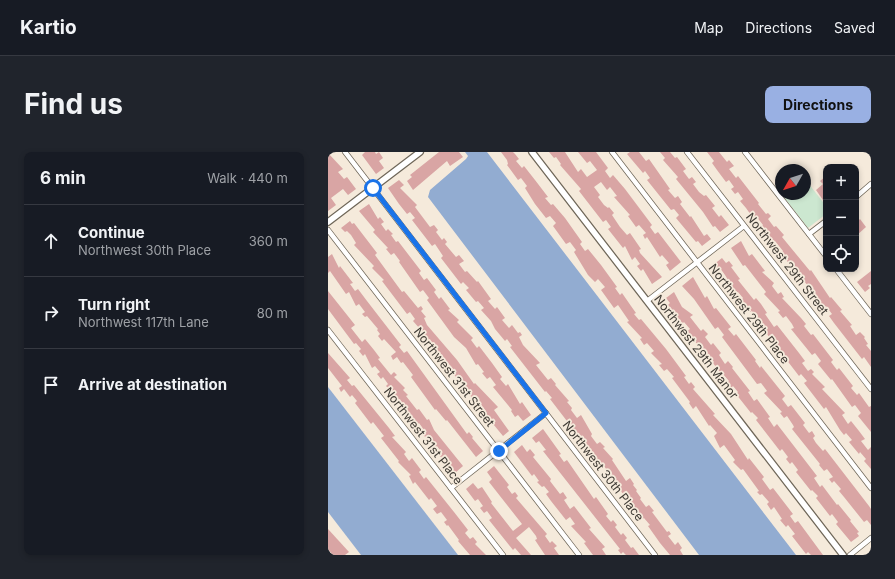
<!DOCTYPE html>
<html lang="en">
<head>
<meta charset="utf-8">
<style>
  :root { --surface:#171b24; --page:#20242c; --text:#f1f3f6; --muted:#9ea1a6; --line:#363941; --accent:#99b0e3 }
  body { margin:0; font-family:Inter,sans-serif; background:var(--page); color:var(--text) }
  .controls { position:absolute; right:12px; top:12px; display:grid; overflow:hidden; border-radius:8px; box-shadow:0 2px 6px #0003 }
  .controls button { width:36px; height:36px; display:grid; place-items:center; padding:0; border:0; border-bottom:1px solid var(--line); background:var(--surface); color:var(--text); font:20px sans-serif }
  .compass { position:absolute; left:447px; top:12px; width:36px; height:36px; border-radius:50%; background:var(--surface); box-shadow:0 2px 6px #0003; rotate:231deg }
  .stop { position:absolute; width:12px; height:12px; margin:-9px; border:3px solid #1a73e8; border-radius:50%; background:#fff }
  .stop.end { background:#1a73e8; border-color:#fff; box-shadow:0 1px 4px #0008 }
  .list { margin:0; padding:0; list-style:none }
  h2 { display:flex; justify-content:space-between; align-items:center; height:52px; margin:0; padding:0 16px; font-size:17px }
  h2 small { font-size:13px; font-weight:400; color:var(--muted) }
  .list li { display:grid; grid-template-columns:26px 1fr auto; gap:12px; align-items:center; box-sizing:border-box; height:72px; padding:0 16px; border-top:1px solid var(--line) }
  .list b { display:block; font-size:15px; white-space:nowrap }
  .list p { margin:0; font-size:13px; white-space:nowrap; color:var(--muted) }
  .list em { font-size:13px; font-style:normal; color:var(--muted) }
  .icon { flex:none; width:22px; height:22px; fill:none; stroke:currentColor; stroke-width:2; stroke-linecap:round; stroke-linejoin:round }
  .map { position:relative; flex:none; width:543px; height:403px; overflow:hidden; border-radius:8px }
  header { display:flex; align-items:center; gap:24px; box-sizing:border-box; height:56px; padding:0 20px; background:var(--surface); border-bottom:1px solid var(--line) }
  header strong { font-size:19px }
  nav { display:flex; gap:22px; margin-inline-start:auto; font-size:14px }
  .intro { display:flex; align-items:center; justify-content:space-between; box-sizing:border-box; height:96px; padding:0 24px }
  h1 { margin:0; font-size:28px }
  .button { padding:10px 18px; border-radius:8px; background:var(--accent); color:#111; font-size:14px; font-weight:700 }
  main { display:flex; gap:24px; padding:0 24px }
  aside { flex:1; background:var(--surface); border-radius:8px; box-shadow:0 2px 6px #0003 }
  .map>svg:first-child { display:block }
  .green { fill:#cce7d0 }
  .water { fill:#92acd1 }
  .building { fill:#d9a5a4 }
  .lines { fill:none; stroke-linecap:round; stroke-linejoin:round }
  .minor-casing { stroke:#6f6759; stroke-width:6 }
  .tertiary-casing { stroke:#6f6759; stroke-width:8 }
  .minor { stroke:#fff; stroke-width:4.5 }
  .tertiary { stroke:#fff; stroke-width:5.5 }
  .route { stroke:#1a73e8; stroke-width:5 }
  .labels { text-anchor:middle; stroke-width:3.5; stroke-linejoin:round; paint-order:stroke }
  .street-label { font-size:12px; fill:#3e3a34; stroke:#f5eadb }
</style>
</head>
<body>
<header>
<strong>Kartio</strong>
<nav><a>Map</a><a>Directions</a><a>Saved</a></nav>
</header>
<div class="intro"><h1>Find us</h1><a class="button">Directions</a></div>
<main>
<aside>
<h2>6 min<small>Walk · 440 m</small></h2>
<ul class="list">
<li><svg class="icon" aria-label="ahead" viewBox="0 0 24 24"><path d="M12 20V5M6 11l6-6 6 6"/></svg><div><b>Continue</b><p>Northwest 30th Place</p></div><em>360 m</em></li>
<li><svg class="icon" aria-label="right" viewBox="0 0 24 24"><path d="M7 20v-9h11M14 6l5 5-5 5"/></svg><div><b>Turn right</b><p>Northwest 117th Lane</p></div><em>80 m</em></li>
<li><svg class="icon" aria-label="arrive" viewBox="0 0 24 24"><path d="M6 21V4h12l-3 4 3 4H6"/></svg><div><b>Arrive at destination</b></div></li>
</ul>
</aside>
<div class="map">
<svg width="543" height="403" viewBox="0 0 543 403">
  <rect width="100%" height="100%" fill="#f5eadb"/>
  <!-- green -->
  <path class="green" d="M477,27L498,54V62L480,76L455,44L458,42H477Z"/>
  <!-- water -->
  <g class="water">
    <path d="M137,0H159L468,403H371L100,45L102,38L138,7L140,4Z"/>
    <path d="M0,235L130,403H33L0,360Z"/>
  </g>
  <!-- building -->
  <g class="building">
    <path d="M37,0H47L48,2L51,0L55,6L51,9L56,16L48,22L34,3Z"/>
    <path d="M111,0H131L135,5L122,14L119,9L85,38L79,29L84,25L82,23Z"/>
    <path d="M173,0H185L187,2L191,7L188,9L194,16L196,14L207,28L220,45L217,46L223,53L225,52L237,66L254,90L252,92L257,99L260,97L273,113L289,135L287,136L292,143L294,141L303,154L308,161L306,162L311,168L313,167L338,197L358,224L356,225L361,232L363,230L367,235L365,237L387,262L385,263L403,282L420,308L421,306L436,325L434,327L442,338L445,336L465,362L462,364L467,371L470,369L495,403H483L480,400L478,402L464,384L467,382L460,373L458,375L452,368L454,367L446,355L443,358L439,352L441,350L434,342L432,343L429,340L431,339L415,317L413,318L405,310L407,308L396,293L392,296L386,284L389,281L382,273L381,274L368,254L365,257L361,251L362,250L344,226L346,225L339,217L336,219L331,213L334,212L323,201L326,199L319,191L316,193L312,187L314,186L299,170L301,169L290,153L286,156L273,138L277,135L270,127L267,130L260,123L246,100L248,98L242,90L238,92L225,74L228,71L222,64L218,66L207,52L197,36L199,34L193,26L190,28L179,13L180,12L179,8Z"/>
    <path d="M221,0H237L250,20L253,17L259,25L269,18L262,9L259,11L250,0H268L280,16L277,19L282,26L285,23L297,37L324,73L322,75L327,82L330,80L353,110L342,119L338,113L341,111L334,103L332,105L319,85L317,87L315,83L318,81L311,73L308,75L300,64L302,63L286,45L289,44L282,35L279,38L273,30L266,35L272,43L270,45L276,53L280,56L281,55L286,61L284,63L292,75L299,83L302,81L313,97L311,98L312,101L334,125L324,132L315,117L313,119L309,114L312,112L307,105L304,108L297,94L295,96L280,77L283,75L278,68L275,70L251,39L253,37L232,13L233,12L228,5L226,6Z"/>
    <path d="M302,0H311L318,9L321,7L342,37L340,38L347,46L350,44L354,50L352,52L362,65L363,64L376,84L379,82L383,87L374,94L370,89L368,90L348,66L351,63L346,57L343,58L319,28L322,26L317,19L315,21L299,2Z"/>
    <path d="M332,0H342L347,6L349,5L358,17L355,19L361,27L364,25L368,30L365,32L371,40L376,44L378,43L387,54L384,56L391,65L393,63L401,73L392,80L387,74L385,75L375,60L348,27L350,25L335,8L337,6Z"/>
    <path d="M379,0H391L399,10L401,8L406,14L401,17L408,26L410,24L431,51L430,52L438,62L440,61L443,64L440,67L446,75L448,74L456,83L454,85L482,119L483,118L502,146L503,145L514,158L512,159L524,173L522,174L528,183L532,180L537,185L536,186L540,192L538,193L543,199V215L536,205L534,207L506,171L501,164L504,162L498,154L495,156L481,138L483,137L465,117L453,101L455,99L447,89L445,91L438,78L436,80L432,75L435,73L428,64L425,66L418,56L412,49L415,47L410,40L407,42L403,37L406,35L401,28L398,30L389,18L384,11L386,9Z"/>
    <path d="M0,1L15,17L10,20L16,27L19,25L28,37L20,43L15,37L3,46L8,53L0,59Z"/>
    <path d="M498,24V46L495,48L488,38L495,32L492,29Z"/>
    <path d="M71,28L76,33L72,36L89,53L87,55L102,75L106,73L110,78L108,80L114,88L116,86L119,90L117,92L128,105L131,103L136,109L131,112L137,120L139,119L149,130L150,129L163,147L160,149L167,157L169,155L177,166L174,168L181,176L184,173L190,181L192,180L194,183L191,185L195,193L212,211L208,213L220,228L223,226L228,232L227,233L241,249L239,250L244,256L243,258L249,266L253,263L264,282L263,284L269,292L272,290L277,295L275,296L285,307L284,308L298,329L302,326L306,332L305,333L309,338L308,339L313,346L312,347L318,355L321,353L326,359L324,360L339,380L341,379L343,382L340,384L347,393L350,390L354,396L352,398L355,403H342L332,391L320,374L322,373L316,366L314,367L280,322L281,321L276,314L275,316L222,247L224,246L218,239L217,240L182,195L184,194L179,187L177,189L167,177L163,169L153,158L156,156L150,149L148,150L138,138L141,136L135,130L133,132L113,106L115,104L107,92L104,94L84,68L87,66L82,60L79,62L71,52L60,36Z"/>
    <path d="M41,52L50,67L52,65L56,70L53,72L58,79L60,77L65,82L63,83L68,90L70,89L93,119L91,121L96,128L99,126L108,138L106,140L111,147L113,145L122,157L120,158L131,168L129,170L145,186L143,188L149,196L151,194L164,211L174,225L172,227L178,234L180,232L192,252L194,250L203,263L195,269L190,263L187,265L183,259L184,258L165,235L168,233L162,225L159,227L154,221L156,220L150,212L148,213L138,196L126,185L99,148L101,146L95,138L92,140L71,110L72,109L66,101L63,103L58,97L60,96L45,80L47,78L31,59Z"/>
    <path d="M532,67L538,75L528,84V71Z"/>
    <path d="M22,69L24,72L26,71L49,101L47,103L74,140L76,139L90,156L93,154L95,157L93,159L98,165L96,166L99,173L129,208L146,232L147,231L170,255L166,258L181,279L175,284L156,261L158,259L153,253L151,255L124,220L126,218L111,200L110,201L99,187L100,186L85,169L87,167L82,160L79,162L54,129L56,128L44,116L46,114L26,93L28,91L23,83L19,79L17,80L13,76Z"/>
    <path d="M413,89L421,104L424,102L437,119L434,120L446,131L444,134L450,142L453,140L456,145L454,146L473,166L478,172L476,174L483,183L485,182L505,208L503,210L509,218L511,216L525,234L523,236L529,243L531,241L541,255L543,254V280L530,264L533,261L527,253L524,255L504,227L503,228L490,212L493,209L487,201L484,203L463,177L466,176L464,172L458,164L455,166L450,160L452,159L436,142L438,140L417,113L415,114L403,96Z"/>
    <path d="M4,102L11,116L12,114L25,131L22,132L27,139L30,137L39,149L73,193L71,195L76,201L79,199L139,282L141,280L145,285L144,286L155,299L148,305L119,268L118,269L108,257L107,258L83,225L85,223L75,210L73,211L69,205L65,208L63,204L68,200L56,187L54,189L50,184L52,182L49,178L50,177L39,164L37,165L34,162L37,160L31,152L28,154L21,140L18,142L2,119L0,121V105Z"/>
    <path d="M394,106L398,111L401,109L405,114L403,115L412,127L410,128L426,148L428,146L433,152L439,161L437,162L446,175L449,173L471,201L477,209L474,211L480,219L483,217L486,220L484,222L497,235L494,237L517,261L514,263L520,272L523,269L531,279L537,287L533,289L540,298L543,295V317L536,309L538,307L532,300L531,302L521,290L524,288L518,281L516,283L512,278L498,255L496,257L476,231L479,229L473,222L471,224L441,185L424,159L422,160L413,148L415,146L410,140L407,141L398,130L400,128L397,123L392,116L389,118L385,113Z"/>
    <path d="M543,119V132L540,134L542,136L537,140L529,130Z"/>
    <path d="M365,125L377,146L379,144L386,157L388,156L403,175L400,177L406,184L408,182L428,208L427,209L432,216L433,214L457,244L454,247L460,255L463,253L477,271L475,273L481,281L484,279L487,284L485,286L488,291L495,299L497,297L541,354L543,357V373L539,368L536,370L516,345L511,339L513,337L506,329L504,331L501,327L505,325L499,317L496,319L491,313L492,312L464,277L466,275L465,273L459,264L456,266L452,261L454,260L436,241L439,239L433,231L429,232L394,185L396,183L390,175L387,177L366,147L354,134Z"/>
    <path d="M0,139L27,173L23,176L34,190L37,187L46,198L52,206L50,207L63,223L66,220L69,223L66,225L77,236L75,238L80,243L78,244L89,258L91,257L99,268L101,267L106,278L135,314L127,321L111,303L114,301L109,294L106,296L103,292L105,290L100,283L97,285L94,280L96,278L91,271L89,273L63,237L62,238L58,234L60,232L55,225L53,227L49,222L52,220L47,214L44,216L37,202L35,204L31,199L33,197L28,191L26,192L0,157Z"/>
    <path d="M346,140L354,155L365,163L362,165L373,179L375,177L380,182L377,185L383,193L385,191L393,201L391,203L397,212L400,209L405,215L404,216L422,239L420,240L426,249L429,247L442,265L440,266L446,275L449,272L489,324L486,326L492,335L494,333L509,353L510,352L523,368L522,369L531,380L529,381L531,384L523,390L508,372L510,370L504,362L502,364L488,346L490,344L484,338L483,339L468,320L470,318L464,310L462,312L458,307L460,305L454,297L452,299L428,268L430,266L424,260L423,261L408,242L410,240L405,234L403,236L399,230L401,229L395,222L394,223L385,211L386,210L381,203L379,205L359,179L362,177L356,170L354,172L340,153L342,151L338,146Z"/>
    <path d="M0,201L22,226L19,228L24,234L26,233L61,276L67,284L64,285L78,300L76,302L81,309L84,306L93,318L91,320L96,327L98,325L126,360L140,378L137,381L142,387L145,385L149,390L147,392L158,403H142L130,389L131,388L120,373L119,374L116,370L119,368L113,360L109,362L105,357L109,354L103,346L101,348L87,330L85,332L81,324L83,323L70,310L71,309L53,286L56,284L45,270L43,272L27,251L29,249L24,243L22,245L16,237L13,240L11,236L14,234L0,216Z"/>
    <path d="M215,277L233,302L231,303L236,310L239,308L266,347L268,345L280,362L278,364L283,370L285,368L289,373L287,375L293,383L295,381L299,386L297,388L303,396L305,395L311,403H298L295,400L293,402L290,398L292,397L215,299L218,298L211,289L208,291L204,286Z"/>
    <path d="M194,293L199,300L202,297L207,303L205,305L223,327L222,329L232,342L235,340L239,346L236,348L242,357L246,354L263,376L261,377L277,395L274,397L278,403H265L256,391L258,390L243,374L247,372L242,365L238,368L223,349L218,342L221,340L216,334L214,335L209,330L211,329L206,322L204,324L186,300Z"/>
    <path d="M166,314L181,333L179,335L184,342L187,340L190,344L188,346L219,382L217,384L222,391L224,389L229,394L226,396L231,403H217L207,388L209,387L208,384L201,375L188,386L203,403H193L187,396L185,398L161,368L164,366L159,359L156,361L152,356L155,354L150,347L147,349L138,337L145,331L150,337L154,335L164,350L163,351L185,379L194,372L161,330L164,327L159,320Z"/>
    <path d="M0,377L21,400L17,403H5L0,397Z"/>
  </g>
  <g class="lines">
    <defs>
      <g id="minor">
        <path d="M17,0L327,403"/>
        <path d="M284,0L543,336"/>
        <path d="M359,0L543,237"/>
        <path d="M417,0L498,104"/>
        <path d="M528,45L543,32"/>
        <path d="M0,78L251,403"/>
        <path d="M481,82L498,69"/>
        <path d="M508,117L543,162"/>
        <path d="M319,149L416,74"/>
        <path d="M0,178L175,403"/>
        <path d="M123,336L218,261"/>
        <path d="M522,403L543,386"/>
      </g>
      <g id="tertiary">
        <path d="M204,0L515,403"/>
        <path d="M0,70L92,0"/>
      </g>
    </defs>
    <!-- minor casing -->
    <use href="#minor" class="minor-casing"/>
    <!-- tertiary casing -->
    <use href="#tertiary" class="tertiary-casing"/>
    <!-- minor -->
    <use href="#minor" class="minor"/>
    <!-- tertiary -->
    <use href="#tertiary" class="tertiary"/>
  </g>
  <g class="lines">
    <!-- route -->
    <path class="route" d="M45,36L218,261L171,299"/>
  </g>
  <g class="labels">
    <!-- street labels -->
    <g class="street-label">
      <text transform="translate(459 112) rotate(52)" y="4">Northwest 29th Street</text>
      <text transform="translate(421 162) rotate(52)" y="4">Northwest 29th Place</text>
      <text transform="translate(368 195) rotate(52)" y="4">Northwest 29th Manor</text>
      <text transform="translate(126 225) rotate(52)" y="4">Northwest 31st Street</text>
      <text transform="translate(95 284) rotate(52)" y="4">Northwest 31st Place</text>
      <text transform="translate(275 319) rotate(52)" y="4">Northwest 30th Place</text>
    </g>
  </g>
</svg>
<div class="controls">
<button>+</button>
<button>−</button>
<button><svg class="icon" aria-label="locate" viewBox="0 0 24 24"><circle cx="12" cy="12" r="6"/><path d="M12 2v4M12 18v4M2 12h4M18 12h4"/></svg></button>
</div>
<svg class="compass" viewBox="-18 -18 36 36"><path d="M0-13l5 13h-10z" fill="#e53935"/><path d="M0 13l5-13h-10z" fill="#9ea1a6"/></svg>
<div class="stop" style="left:45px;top:36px"></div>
<div class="stop end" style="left:171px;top:299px"></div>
</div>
</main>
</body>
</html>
